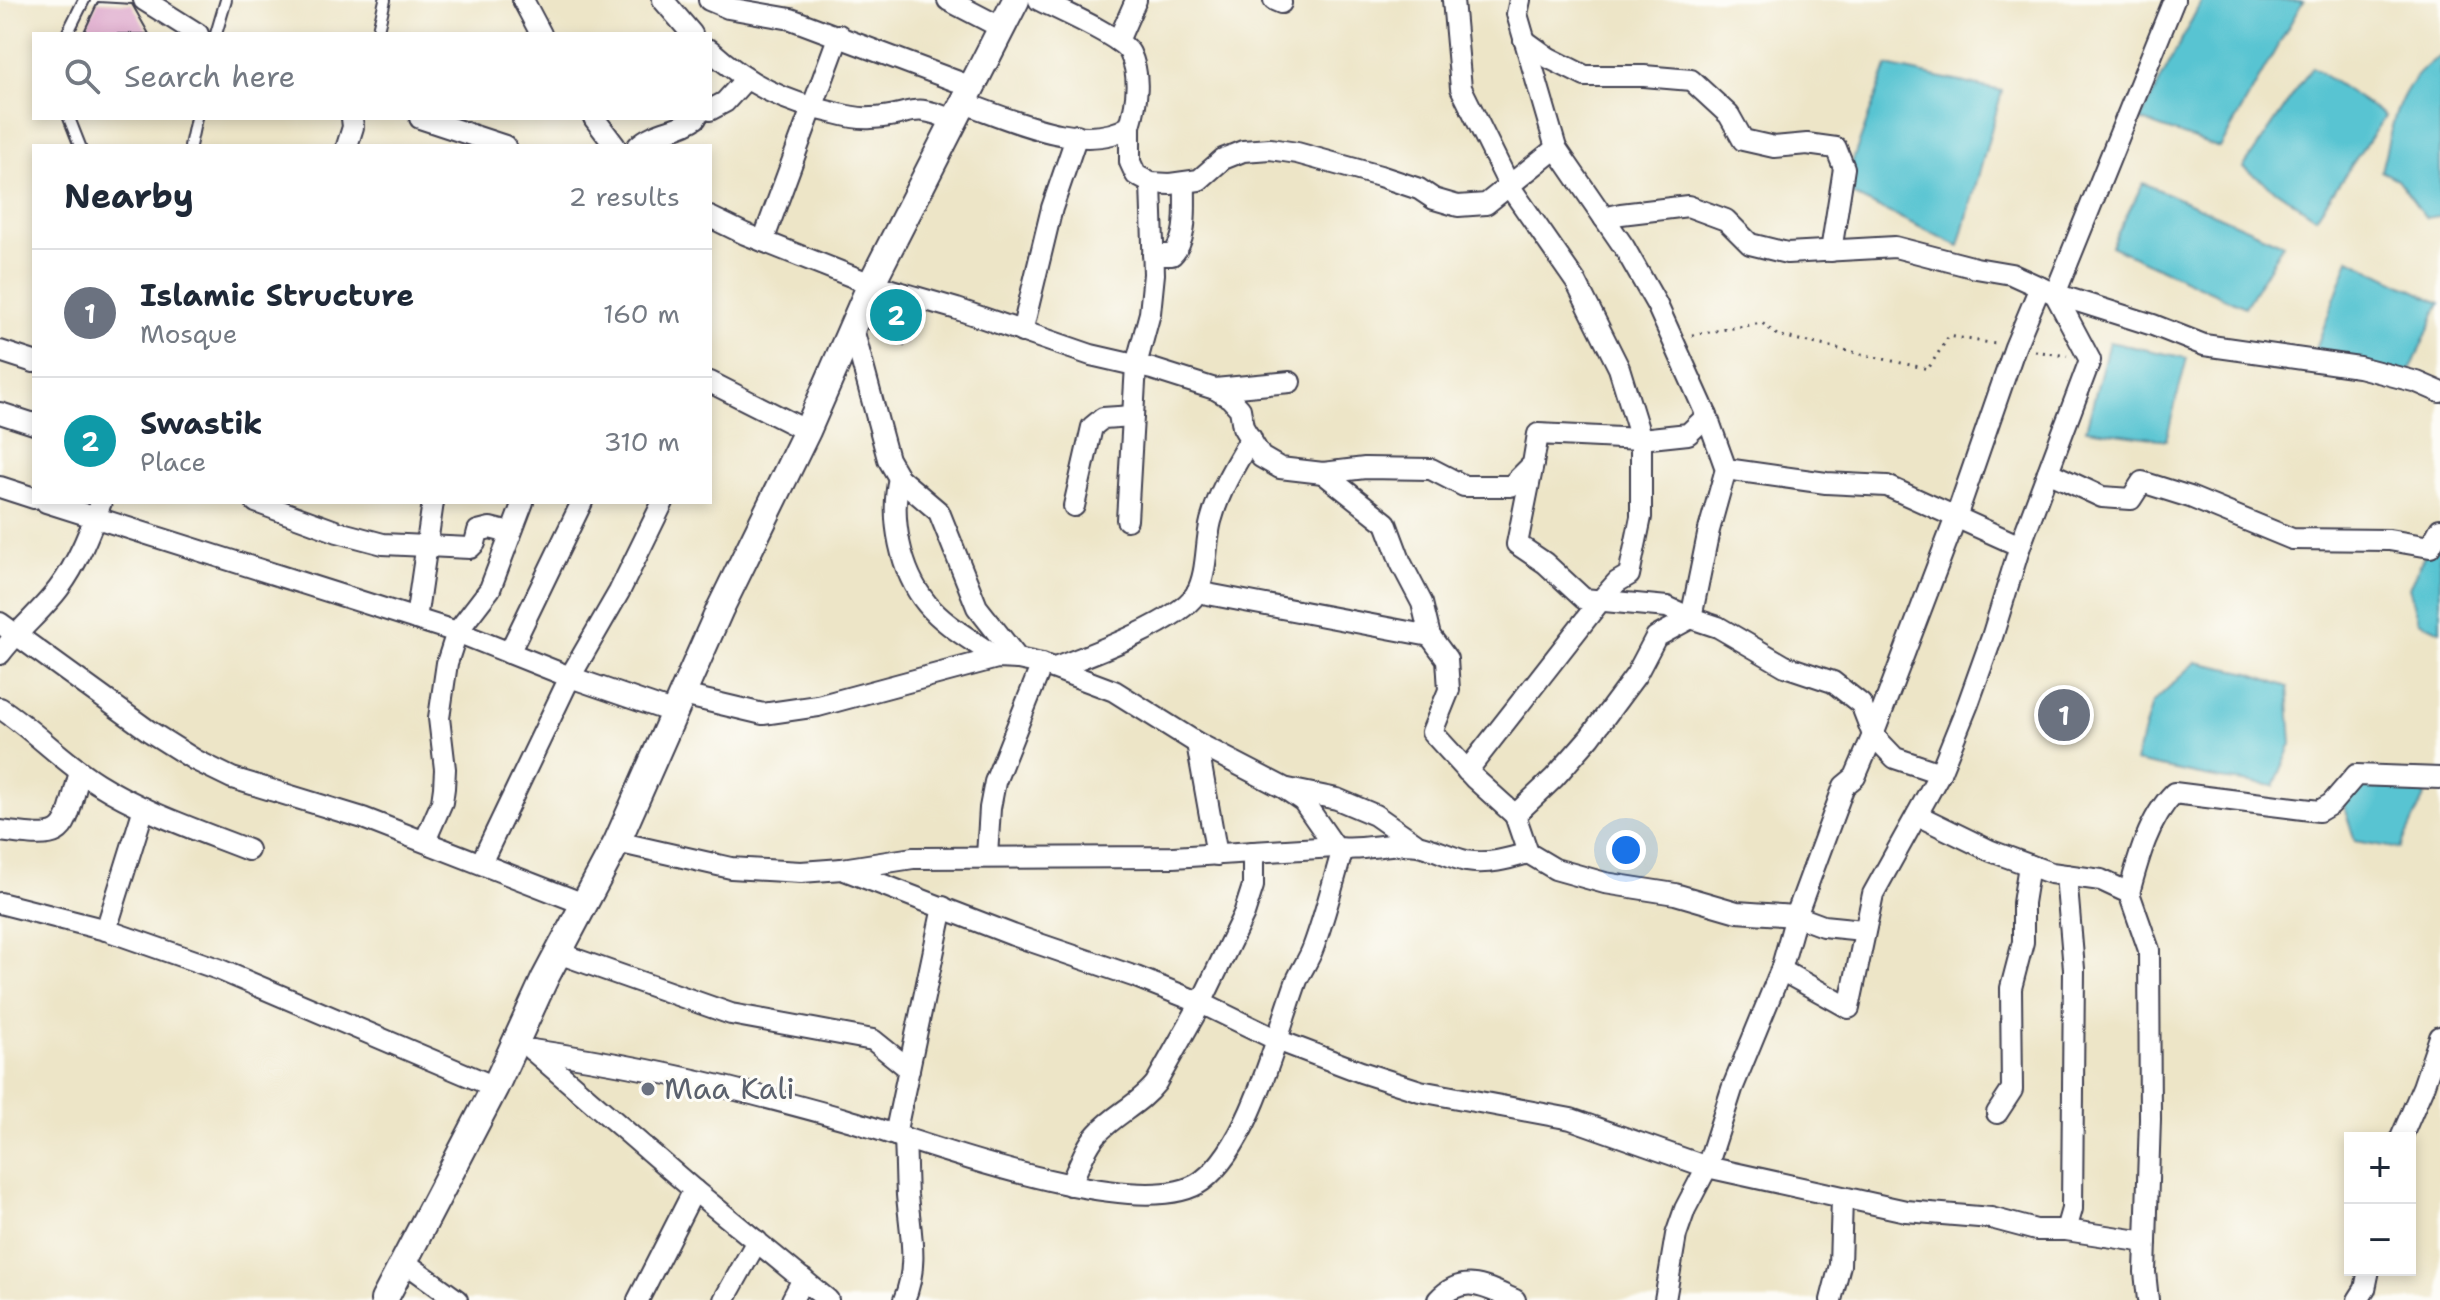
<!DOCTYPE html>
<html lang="en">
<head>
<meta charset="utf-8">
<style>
  :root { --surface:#fff; --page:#f2f2f3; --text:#1f2937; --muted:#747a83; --line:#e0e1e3; --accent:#d93025 }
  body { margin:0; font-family:"Shantell Sans",sans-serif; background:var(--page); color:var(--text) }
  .controls { position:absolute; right:24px; bottom:24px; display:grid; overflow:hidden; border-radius:0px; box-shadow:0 4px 12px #0003 }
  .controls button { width:72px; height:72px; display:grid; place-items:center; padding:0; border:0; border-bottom:2px solid var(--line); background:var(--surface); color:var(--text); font:40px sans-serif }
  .you { position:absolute; left:1626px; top:850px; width:28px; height:28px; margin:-20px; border:6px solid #fff; border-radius:50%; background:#1a73e8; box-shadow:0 0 0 12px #1a73e833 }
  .badge { display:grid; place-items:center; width:52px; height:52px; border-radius:50%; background:var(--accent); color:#fff; font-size:26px; font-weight:700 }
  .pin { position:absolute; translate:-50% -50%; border:4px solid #fff; box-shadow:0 2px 8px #0006 }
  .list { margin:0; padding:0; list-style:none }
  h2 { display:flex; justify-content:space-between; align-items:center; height:104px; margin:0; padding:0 32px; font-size:34px }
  h2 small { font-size:26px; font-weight:400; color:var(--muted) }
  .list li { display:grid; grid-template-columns:52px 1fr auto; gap:24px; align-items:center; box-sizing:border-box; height:128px; padding:0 32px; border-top:2px solid var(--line) }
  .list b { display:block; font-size:30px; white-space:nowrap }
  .list p { margin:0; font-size:26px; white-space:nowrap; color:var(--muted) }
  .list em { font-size:26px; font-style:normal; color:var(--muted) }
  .icon { flex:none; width:44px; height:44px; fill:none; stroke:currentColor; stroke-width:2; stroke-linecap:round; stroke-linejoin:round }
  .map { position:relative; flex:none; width:2440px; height:1300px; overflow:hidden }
  .search { position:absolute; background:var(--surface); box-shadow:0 4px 12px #0003; left:32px; top:32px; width:680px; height:88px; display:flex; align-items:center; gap:20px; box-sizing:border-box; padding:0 28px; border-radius:0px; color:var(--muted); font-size:30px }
  .panel { position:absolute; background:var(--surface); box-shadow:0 4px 12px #0003; left:32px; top:144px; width:680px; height:360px; border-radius:0px }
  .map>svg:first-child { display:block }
  .water { fill:#59c4d2; stroke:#3e7386; stroke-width:2 }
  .building { fill:#dda5ca }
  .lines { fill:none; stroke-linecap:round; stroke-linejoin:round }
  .service-casing { stroke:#403f50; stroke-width:14 }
  .minor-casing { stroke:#403f50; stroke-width:24 }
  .secondary-casing { stroke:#403f50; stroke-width:30 }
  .path { stroke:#403f50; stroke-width:3; stroke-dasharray:2 6; stroke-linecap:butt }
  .service { stroke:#fff; stroke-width:10 }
  .minor { stroke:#fff; stroke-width:20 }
  .secondary { stroke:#fff; stroke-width:26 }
  .worship-dot { fill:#6b7280; stroke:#fdfcf7; stroke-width:3 }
  .labels { text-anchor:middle; stroke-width:6; stroke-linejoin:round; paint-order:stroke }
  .worship-label { font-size:30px; fill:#5b616d; stroke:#fdfcf7; text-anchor:start }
</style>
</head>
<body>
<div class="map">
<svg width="2440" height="1300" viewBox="0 0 2440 1300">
  <rect width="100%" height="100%" fill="#fdfcf7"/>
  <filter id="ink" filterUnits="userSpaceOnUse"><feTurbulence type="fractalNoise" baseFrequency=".0125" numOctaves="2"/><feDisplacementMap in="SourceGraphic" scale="16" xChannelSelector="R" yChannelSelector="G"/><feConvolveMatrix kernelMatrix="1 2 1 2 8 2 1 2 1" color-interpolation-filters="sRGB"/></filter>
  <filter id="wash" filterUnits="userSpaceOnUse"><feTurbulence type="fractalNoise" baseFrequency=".006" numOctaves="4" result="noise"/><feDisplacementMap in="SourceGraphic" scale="32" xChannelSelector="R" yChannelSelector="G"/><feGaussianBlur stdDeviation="1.8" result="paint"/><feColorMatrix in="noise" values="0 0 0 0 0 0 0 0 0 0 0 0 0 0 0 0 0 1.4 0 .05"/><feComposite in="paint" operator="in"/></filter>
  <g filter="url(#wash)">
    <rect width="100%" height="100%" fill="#ede5c7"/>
    <!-- water -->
    <g class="water">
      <path d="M2202,0L2303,1L2220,148L2140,120Z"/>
      <path d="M2440,56V216L2426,218L2397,179L2381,171C2393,124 2396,85 2440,56Z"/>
      <path d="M1887,66L2002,91L1959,246L1842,190Z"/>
      <path d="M2312,67L2385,116L2316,217L2243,168Z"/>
      <path d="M2143,183L2283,244L2245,307L2111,246Z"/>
      <path d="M2349,259L2440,303L2408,376L2315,351Z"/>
      <path d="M2109,342L2187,358L2166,440L2086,429Z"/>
      <path d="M2440,544V631L2419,621L2409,587L2427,550Z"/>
      <path d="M2196,662L2250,673L2288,687L2292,744L2274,786L2220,779L2135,762L2152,703Z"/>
      <path d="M2373,778L2429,786L2400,849L2355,841L2342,800Z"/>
    </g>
    <g id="blocks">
      <!-- building -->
      <g class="building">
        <path d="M98,2L132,4L149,34H83Z"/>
        <path d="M881,301L920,312L904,345L869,329Z"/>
      </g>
    </g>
  </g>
  <g filter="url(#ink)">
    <use href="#blocks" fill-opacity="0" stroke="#403f50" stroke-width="2"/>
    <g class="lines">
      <defs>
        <g id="service">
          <path d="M67,34L84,0"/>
          <path d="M216,34L226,0"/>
          <path d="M377,34L385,0"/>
          <path d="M69,118L80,146"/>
          <path d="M190,146L196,118"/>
        </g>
        <g id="minor">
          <path d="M144,0L198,34"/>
          <path d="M523,0L541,34"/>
          <path d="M663,0L692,34"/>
          <path d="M709,0L728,8L791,19L972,87"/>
          <path d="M948,0L1002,28"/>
          <path d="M1274,0L1281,3"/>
          <path d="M1453,0L1461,88L1510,187L1576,282L1619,368L1641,439V517L1629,575L1617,582L1600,601L1467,771"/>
          <path d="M1520,0L1517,14L1556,148L1624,247L1657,305L1707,416L1726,469L1826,483L1887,486L2020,546"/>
          <path d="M1524,40L1549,58L1585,76H1644L1691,80L1729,115L1743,140L1774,147L1807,144L1836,148L1844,168L1831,251"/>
          <path d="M1118,41L1136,0"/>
          <path d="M710,50C747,84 786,103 835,113C846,116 859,119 871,118C912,117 910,100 954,121"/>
          <path d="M964,103C1010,119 1085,155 1130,126C1137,102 1141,76 1130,53C1122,37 1057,9 1039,0"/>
          <path d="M710,110L725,102L745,80"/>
          <path d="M420,118L505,146"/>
          <path d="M594,118L615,146"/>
          <path d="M1130,126V162L1136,175L1151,183L1170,184L1199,180L1223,159L1243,151L1270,149L1297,153L1380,176L1419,189L1434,199L1458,206L1486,204L1556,148"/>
          <path d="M347,146L353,127L352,118"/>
          <path d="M638,146C655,130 678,131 696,118"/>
          <path d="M710,217L745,234L871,284L957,309L1091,355L1152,369L1215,389L1230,398L1240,409L1243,427L1261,457L1280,468L1323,473L1365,468L1431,469L1464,486H1511L1533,464L1538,434L1641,439L1688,434L1707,416"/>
          <path d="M1604,218L1621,214L1688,206L1726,220L1750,244L1787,253L1895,247L1976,268L2011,274L2055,294L2153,325L2204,345L2359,367L2417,382L2440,392"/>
          <path d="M763,241L839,35"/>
          <path d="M1153,255H1172C1189,238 1184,205 1185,183"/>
          <path d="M852,325L888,459L899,478L939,512L977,607L1018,659"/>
          <path d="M1022,332L1052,208L1077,135"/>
          <path d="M0,351L34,362"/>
          <path d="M710,382L807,431"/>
          <path d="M1215,389L1290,382"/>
          <path d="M0,413L34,424"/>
          <path d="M1533,464L1517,544L1545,563L1584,599L1667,607L1691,618L1709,530L1726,469"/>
          <path d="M2048,472L2102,497L2131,499L2142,482L2190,497L2292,539L2389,540L2430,547L2440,529"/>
          <path d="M1323,473L1386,523L1401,563L1422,603L1430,636L1447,659L1449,690L1432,732L1474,778L1515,815"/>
          <path d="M899,478C890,518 900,571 927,604C945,626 974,641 997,658"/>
          <path d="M0,487L34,498"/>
          <path d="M46,502L457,632L570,677L675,713"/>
          <path d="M256,502L338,532L383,544L470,548L475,543L478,531L490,528L510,533"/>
          <path d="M1074,506L1092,427L1103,418L1133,416"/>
          <path d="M1127,520L1136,365L1150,313L1154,274L1151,183"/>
          <path d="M1197,592L1430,636"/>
          <path d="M416,619L433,502"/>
          <path d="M0,623L149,731L195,760L232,778L363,818L584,904"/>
          <path d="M509,653L582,502"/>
          <path d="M0,654C18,630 42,611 59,588C78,563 90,531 101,502"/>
          <path d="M1055,668C1089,655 1177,623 1196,594C1208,573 1205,544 1211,521C1219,491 1235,465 1251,438"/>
          <path d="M683,695L763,714L818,706L997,658L1018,659L1042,664L1114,691L1197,743L1284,788L1303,801L1335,847C1356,853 1392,841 1417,845C1434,848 1449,857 1466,861C1487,865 1508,859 1528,853"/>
          <path d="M0,708C34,730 62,761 97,783C143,812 197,830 248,850"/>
          <path d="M1197,743L1217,855"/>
          <path d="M1288,789L1337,799L1375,815L1415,843"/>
          <path d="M1917,815L1991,851L2051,873L2101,880L2129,893L2149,950L2150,1119L2145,1272L2148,1300"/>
          <path d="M0,831C70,840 62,837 80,772"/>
          <path d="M425,841L442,802L444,788L445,769L439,718L447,663L457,632L490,589L523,502"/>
          <path d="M617,842L731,868L801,872L842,869L913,858L1173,857L1335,847"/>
          <path d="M987,856L990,808L995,782L1042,664"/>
          <path d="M481,863L570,677L619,592L663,502"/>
          <path d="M842,869L1013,935L1136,977L1201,1003L1277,1040L1361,1072L1420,1091L1571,1119L1707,1167L1906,1211L1991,1218L2036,1230H2066L2146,1242"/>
          <path d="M2129,893C2138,859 2149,818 2174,793L2319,811L2331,804L2356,775L2440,778"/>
          <path d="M0,903L106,930L218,969L495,1087"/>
          <path d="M106,930L144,808"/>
          <path d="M1863,930L1823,926L1796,916L1737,912L1675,894L1605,883L1555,869L1528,853L1515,815L1554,778L1590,737L1636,675L1656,637L1691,618L1718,627L1785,666L1833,682L1861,704L1873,735L1895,758L1940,773"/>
          <path d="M558,953L731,1014L873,1040L909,1069"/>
          <path d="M1781,970L1796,916L1844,786L1855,777L1873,735L1956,517L2015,347L2040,287"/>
          <path d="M532,1050C607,1061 679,1075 752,1094C783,1102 814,1110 845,1119C916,1140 1141,1226 1202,1181C1251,1144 1276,1037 1297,980C1302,969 1309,959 1313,948C1325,916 1333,882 1343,849"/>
          <path d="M532,1050L694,1190L828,1300"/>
          <path d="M1997,1113L2012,1090L2011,988L2023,942V903L2029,865"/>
          <path d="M895,1135L943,907"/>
          <path d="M2401,1138L2423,1087L2440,1037"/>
          <path d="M1070,1185C1078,1169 1085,1147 1097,1134C1115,1114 1140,1104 1156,1083L1201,1003L1244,914L1253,886V852"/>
          <path d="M2066,1230L2072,1209L2074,969L2066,875"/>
          <path d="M403,1261L457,1300"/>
          <path d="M638,1300L694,1190"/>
          <path d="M724,1300L757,1241"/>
          <path d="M792,1300L803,1279"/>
          <path d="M904,1300C919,1265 910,1231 907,1195C906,1176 906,1157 905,1138"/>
          <path d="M1438,1300C1463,1273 1486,1287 1515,1300"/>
          <path d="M1665,1300L1676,1235L1685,1209L1707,1167L1732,1089L1781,970L1849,1008L1873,894L1940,773L1968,704L1992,637L2020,546L2090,360L2055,294L2174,0"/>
          <path d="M1831,1300L1840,1265L1842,1198"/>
          <path d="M2358,1300L2365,1289L2369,1270"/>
        </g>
        <path id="secondary" d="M384,1300L495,1087L545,978L617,842L720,609L807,431L871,284L1016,0"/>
      </defs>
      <!-- service casing -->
      <use href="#service" class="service-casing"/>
      <!-- minor casing -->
      <use href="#minor" class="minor-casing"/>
      <!-- secondary casing -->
      <use href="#secondary" class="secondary-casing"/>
      <!-- path -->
      <g class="path">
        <path d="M1692,335L1762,323L1777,335L1928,369L1949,336L1996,344"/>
        <path d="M2035,351L2067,356"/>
      </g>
      <!-- service -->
      <use href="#service" class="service"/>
      <!-- minor -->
      <use href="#minor" class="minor"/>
      <!-- secondary -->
      <use href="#secondary" class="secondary"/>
    </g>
  </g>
  <!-- markers -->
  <circle class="worship-dot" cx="648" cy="1089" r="8"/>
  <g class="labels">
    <!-- worship labels -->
    <g class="worship-label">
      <text x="664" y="1099">Maa Kali</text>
    </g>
  </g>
</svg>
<div class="controls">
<button>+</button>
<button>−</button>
</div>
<div class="you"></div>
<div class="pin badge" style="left:2064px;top:715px;background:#6b7280">1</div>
<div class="pin badge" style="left:896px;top:315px;background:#0f9aa8">2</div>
<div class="search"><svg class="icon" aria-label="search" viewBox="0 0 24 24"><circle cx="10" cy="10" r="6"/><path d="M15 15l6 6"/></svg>Search here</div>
<section class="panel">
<h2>Nearby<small>2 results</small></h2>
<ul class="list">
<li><span class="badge" style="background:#6b7280">1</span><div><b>Islamic Structure</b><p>Mosque</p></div><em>160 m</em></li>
<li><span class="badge" style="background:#0f9aa8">2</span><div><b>Swastik</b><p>Place</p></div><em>310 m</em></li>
</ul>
</section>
</div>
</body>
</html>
